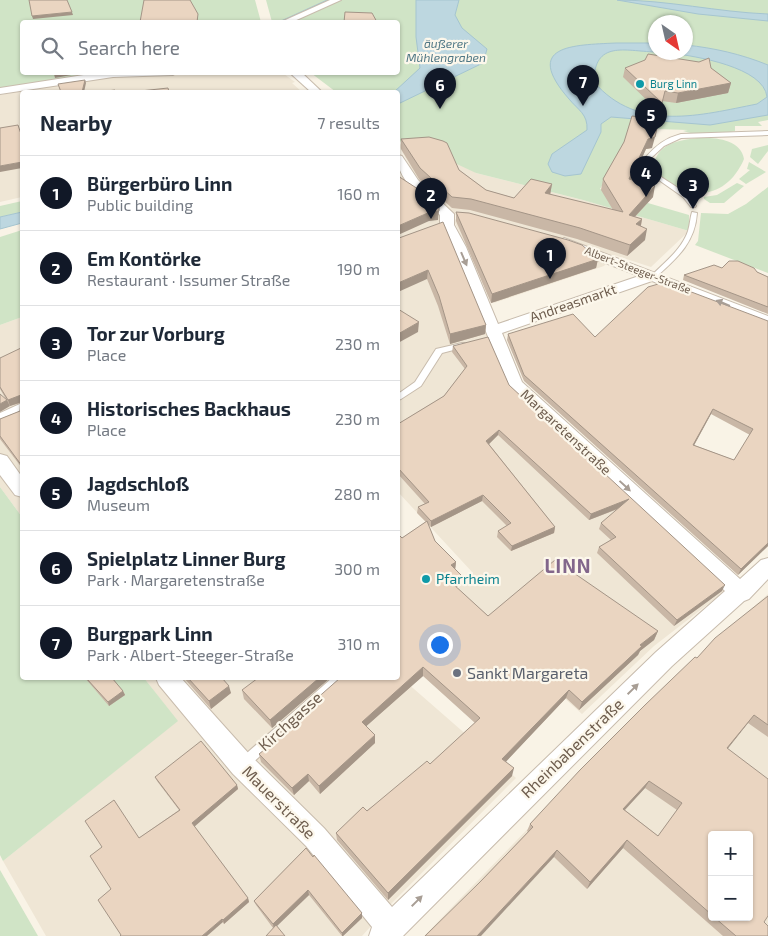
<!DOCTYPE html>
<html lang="en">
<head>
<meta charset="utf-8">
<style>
  :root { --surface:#fff; --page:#f2f2f3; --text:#1f2937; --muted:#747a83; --line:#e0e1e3; --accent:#111827 }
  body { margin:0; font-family:"Exo 2",sans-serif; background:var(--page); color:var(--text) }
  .controls { position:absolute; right:15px; bottom:15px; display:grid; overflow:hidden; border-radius:5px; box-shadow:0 1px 4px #0004 }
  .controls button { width:45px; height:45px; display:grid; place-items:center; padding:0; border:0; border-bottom:1px solid var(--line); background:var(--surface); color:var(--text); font:25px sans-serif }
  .compass { position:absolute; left:648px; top:15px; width:45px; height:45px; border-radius:50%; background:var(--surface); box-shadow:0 1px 4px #0004; rotate:146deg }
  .you { position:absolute; left:439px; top:644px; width:18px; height:18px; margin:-12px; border:4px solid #fff; border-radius:50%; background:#1a73e8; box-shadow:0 0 0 8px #1a73e833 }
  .badge { display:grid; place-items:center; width:32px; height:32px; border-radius:50%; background:var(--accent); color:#fff; font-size:16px; font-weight:700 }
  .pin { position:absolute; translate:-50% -41px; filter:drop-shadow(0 1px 2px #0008) }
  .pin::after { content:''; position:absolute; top:26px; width:18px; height:15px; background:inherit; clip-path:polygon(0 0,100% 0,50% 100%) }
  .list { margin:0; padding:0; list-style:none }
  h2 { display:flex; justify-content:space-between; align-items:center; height:65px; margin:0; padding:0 20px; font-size:21px }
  h2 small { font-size:16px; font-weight:400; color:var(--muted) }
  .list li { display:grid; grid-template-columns:32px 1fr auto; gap:15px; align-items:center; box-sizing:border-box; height:75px; padding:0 20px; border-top:1px solid var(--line) }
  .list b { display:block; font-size:19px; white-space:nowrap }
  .list p { margin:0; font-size:16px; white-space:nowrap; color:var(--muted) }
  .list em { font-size:16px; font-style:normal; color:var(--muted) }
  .icon { flex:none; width:28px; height:28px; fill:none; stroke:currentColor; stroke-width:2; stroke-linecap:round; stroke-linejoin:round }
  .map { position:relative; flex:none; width:768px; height:936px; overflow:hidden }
  .search { position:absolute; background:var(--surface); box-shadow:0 1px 4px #0004; left:20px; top:20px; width:380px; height:55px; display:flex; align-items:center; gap:12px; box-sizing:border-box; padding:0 18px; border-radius:5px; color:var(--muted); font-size:19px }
  .panel { position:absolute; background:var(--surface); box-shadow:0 1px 4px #0004; left:20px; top:90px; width:380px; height:590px; border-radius:5px }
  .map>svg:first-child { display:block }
  .residential { fill:#efe6d5; fill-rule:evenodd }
  .green { fill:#d0e4c6; fill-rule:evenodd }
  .water { fill:#bdd7e0; stroke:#a5c5d0 }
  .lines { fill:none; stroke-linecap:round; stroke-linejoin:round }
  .stream { fill:#a5c5d0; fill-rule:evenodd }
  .service-casing { stroke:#c8bcad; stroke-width:2 }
  .minor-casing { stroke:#c8bcad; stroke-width:2 }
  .service { fill:#fff; fill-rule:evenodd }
  .minor { fill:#fff; fill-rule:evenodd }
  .wall { fill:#c9b7a6; fill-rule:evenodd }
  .shaded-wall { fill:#a49587 }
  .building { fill:#ead5c1; stroke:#a49587; fill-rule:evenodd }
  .oneway { fill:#a89e95 }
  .culture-dot { fill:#0f9aa8; stroke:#fcf7eb; stroke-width:2 }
  .worship-dot { fill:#6b7280; stroke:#fcf7eb; stroke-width:2 }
  .labels { text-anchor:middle; stroke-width:4.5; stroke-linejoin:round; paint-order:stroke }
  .far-culture-label { font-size:11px; fill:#0d838f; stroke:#fcf7eb; text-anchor:start }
  .far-street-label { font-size:11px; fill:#6e5d4e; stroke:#fcf7eb }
  .far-water-label { font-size:12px; font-style:italic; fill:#4f7785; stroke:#fcf7eb }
  .street-label { font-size:14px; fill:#6e5d4e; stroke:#fcf7eb }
  .culture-label { font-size:14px; fill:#0d838f; stroke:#fcf7eb; text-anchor:start }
  .near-worship-label { font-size:16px; fill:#5b616d; stroke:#fcf7eb; text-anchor:start }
  .near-street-label { font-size:16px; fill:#6e5d4e; stroke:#fcf7eb }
  .district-label { font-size:19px; font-weight:bold; letter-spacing:1px; fill:#82668b; stroke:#fcf7eb }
</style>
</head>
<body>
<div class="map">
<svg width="768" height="936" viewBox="0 0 768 936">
  <rect width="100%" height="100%" fill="#f9f3e6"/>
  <!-- residential -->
  <g class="residential">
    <path d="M267,74H284L295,82L292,83L302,92H22V197L0,202V95L79,80L121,76Z"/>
    <path d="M398,144L443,148L476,173L583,200L689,231L651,267L614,255L604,266L494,303L454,221L458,217L415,176Z"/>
    <path d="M398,173L440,219L455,247L506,386L725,591L654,646L582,714L486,627L453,593L473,573L398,492Z"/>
    <path d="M22,317V517L0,487V325Z"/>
    <path d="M768,594V936H424L671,681ZM712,835H749V917H712Z"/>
    <path d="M398,675L516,778L391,904L362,936H46L3,861L177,721L144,678H398Z"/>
  </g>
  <!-- green -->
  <g class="green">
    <path d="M0,0H255L261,22H22V72L92,73L0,88Z"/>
    <path d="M266,0H768V120L758,122L762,126H735V131L731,132L694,134L683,131L688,130L656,129L621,152L600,189L689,215V231L583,200L476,173L414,144L398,141V92H336L311,73L398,72V22H272ZM656,22H686V52H656Z"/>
    <path d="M697,138C713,137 741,139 744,159C731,190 702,203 672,185C663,180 658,175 654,166C656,144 679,140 697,138Z"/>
    <path d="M768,145V151L758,164L750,157L752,149Z"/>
    <path d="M749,162L766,172L746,184L739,179L750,170L747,169Z"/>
    <path d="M737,183L744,186L724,203H710L704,199V197L717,195Z"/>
    <path d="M768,187V273L695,245L698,241L701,213L728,214L746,204Z"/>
    <path d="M22,201V212L0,217V206Z"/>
    <path d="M22,230V317L0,325V237Z"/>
    <path d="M0,487L22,517V678H144L178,721L3,861L0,855Z"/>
    <path d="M0,870L38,936H0Z"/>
  </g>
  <!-- water -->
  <g class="water">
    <path d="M416,0H459L455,15L462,28L487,49L483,63L398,104V92H394L420,68L416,37Z"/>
    <path d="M617,0C668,0 717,12 768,14V21L698,14Z"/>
    <path d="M616,43H655V52C625,51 594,40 594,82C638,133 701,115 757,104L767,97C764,67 695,56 670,53L686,52V45C714,48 741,54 768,65V115L710,125L611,117L601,124V132L581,174L565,176L552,172L548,164L552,154L587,130C588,114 578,110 569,99C522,45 573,45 616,43Z"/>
    <path d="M22,212V223L0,229V217Z"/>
  </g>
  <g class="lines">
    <!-- stream -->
    <path class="stream" d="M326,0H331L285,21L282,20Z"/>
    <defs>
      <g id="service">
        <path d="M768,131V135L681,138L664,146L651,158L652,170C667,183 686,189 696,206L695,207H691L683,197L646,171V157C656,145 666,138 681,134Z"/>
        <path d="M692,212L697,213C695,243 677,258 656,277H652V275C665,262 682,249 688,231C690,225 690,218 692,212Z"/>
        <path d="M462,343H465L466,345L465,347L442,353L421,386L401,399L398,400V394L415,382L436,349Z"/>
        <path d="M332,678H344L343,681L248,767L244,769L240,767L238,763L240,759Z"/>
      </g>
      <g id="minor">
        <path d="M330,0H341L292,22H281Z"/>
        <path d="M103,72H178L173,75L113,77L0,94V88Z"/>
        <path d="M289,72H301L322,92H311Z"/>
        <path d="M398,155L402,156L418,180L454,214V225L466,247L498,324L639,276L559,245L557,242L564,238L768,316V326L652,281L502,333L522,382L740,579L761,560L768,558V579L749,599L744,601L672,666L403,936H369L372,927L306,846L233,774L159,685L156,678H181L251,756L324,828L392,907L656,652L725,591L509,389L452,247L440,225V215C424,199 395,180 398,155Z"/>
        <path d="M22,403V416L0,426V413Z"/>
        <path d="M0,454L7,456L22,477V497L15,495L0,475Z"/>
      </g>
    </defs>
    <!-- service casing -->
    <use href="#service" class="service-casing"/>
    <!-- minor casing -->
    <use href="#minor" class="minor-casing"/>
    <!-- service -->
    <use href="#service" class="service"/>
    <!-- minor -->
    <use href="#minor" class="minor"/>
  </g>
  <!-- wall -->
  <g class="wall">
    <path d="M625,68H711L731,83L728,93L676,103L662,101L660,113L623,77Z"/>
    <path d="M401,139L459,170L486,190L514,198L552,184L550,195L613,210L601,190L603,179L624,142L652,148L646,149L632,180L653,197L635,217L642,219L641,226L645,240L627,256L577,239L470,210L452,208L419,179L401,149Z"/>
    <path d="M456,212L598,259L596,268L491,303L456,221Z"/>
    <path d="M398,238L486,325L485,334L450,344L438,306L427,279Z"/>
    <path d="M722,268L757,272L768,277V314L683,280L684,275Z"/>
    <path d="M768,321V546L738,575L524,381L507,340L508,334L595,337ZM711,414L750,435L734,460L694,445Z"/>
    <path d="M453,346L509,385L722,591L674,626L597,553L599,547L611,540L599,529L601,523L618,509L589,520L498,435L489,444L555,527L554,533L511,551L497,537L498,531L507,526L482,501L431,527L428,524L435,541L456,562L455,569L460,584L456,587L488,616L658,631L654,640L640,651L638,655L579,710L566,698L506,761L512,776L388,900L337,840L336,833L430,764L475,723L423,676L366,726L375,735V743L320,794L309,781L294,795L261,762L259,754L281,736L280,731L398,678L402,538L426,522L417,513L418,507L425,504L398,474V424L444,396L465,369L452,352Z"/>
    <path d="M22,349V468L0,439V419L20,411V403L10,406L8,403L10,406L0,389V358Z"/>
    <path d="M768,596V737L748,723L727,749L764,922L768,936H723L623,848L587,889L554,857L480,882L528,832L527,831L530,824L697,658ZM645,788L677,810L658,836L625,810ZM712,835L749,917H712Z"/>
    <path d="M85,678H112L123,691L125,695L109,706Z"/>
    <path d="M184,678H222L231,693L211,709Z"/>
    <path d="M330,678L272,728L244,699L242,690Z"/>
    <path d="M155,777L237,785L238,789L194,826L248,898L249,902L224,924L223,922L121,935L111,889L139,838L179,810L157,781Z"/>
    <path d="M306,848L362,918L343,936H342L309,895L276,926L273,928L256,905L254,901Z"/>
  </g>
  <!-- shaded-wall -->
  <g class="shaded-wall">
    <path d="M72,12L73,15L33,19L32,16Z"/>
    <path d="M65,72H88L55,78L54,74Z"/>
    <path d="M85,80L86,83L84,92H82Z"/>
    <path d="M731,83L728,93L676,103L678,93Z"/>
    <path d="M655,137L652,148L646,149L627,190L629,179L648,139Z"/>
    <path d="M22,162V168L0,172V166Z"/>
    <path d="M552,184L550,195L545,193Z"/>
    <path d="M655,186L653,197L627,225L629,215Z"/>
    <path d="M439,211L438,220L429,221L398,235V226L430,212Z"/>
    <path d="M642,219L640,230L636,224Z"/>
    <path d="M647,229L645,240L627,256L630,245Z"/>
    <path d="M598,259L596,268L491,303L492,294Z"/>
    <path d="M428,270L427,279L398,292V283Z"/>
    <path d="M419,322L418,332L398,343V334Z"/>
    <path d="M486,325L485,334L450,344V334Z"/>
    <path d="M21,395L22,402L10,406L8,400Z"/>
    <path d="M7,400L10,406L0,412V404Z"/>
    <path d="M713,409L711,414L691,451L693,445Z"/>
    <path d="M499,430L498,435L486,447V441Z"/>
    <path d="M483,495L482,501L431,527V521Z"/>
    <path d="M629,499L627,505L589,520L591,514Z"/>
    <path d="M555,527L554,533L511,551L512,546Z"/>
    <path d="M768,543V546L738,575L741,569Z"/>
    <path d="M456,562L455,571L451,565Z"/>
    <path d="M461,575L460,584L451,592L452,583Z"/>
    <path d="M725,585L722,591L674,626L677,620Z"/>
    <path d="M658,631L654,640L640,651L638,655L579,710L582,702L640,645Z"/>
    <path d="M423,667V676L362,730V722Z"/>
    <path d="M319,678H330L272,728L270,720Z"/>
    <path d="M229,686L231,693L211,709L209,701Z"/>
    <path d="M569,690L566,698L501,767L502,759Z"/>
    <path d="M123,691L125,695L109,706L108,702Z"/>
    <path d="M754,715L748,723L722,756L727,748Z"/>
    <path d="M375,735V743L320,794L319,786Z"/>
    <path d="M514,768L512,776L388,900V893Z"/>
    <path d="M308,774L309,781L294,795L292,788Z"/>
    <path d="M649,781L645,788L619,816L623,809Z"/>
    <path d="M237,785L238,789L194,827L192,823Z"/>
    <path d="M627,840L623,848L587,889L590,882Z"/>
    <path d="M557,850L554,857L481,936H477Z"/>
    <path d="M308,890L309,895L274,929L273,924Z"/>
    <path d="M248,898L249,902L224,924L223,920Z"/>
    <path d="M362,913V918L343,936H342V933Z"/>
    <path d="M222,919L223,922L207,936H202Z"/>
  </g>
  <!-- building -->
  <g class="building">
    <path d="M29,0H67L72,12L32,16Z"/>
    <path d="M144,0H190L198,14L197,22H140Z"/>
    <path d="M345,12L372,13L377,22H344Z"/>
    <path d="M648,54L699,62L709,58L711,68L731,83L678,93L665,91L662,103L625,68L645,60Z"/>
    <path d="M53,72H65L54,74Z"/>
    <path d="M85,80L82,92H61L58,84Z"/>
    <path d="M168,88L169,92H131Z"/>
    <path d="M115,90L116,92H99Z"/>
    <path d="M632,116L659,119L655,137L648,139L629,179L655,186L629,215L642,219L636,224L647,229L630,245L580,228L471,199L452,197L420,168L401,139L429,137L443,141L447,143L459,170L486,190L514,198L531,179L552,184L545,193L623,212L603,179L624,142Z"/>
    <path d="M18,125L22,137V162L0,166V128Z"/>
    <path d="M398,176L421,191L439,207V211L430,212L398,226Z"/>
    <path d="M456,212L469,213L568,240L582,245L598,259L492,294Z"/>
    <path d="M443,222L486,325L450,334L439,296L428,270L398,283V238H399Z"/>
    <path d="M729,261H738L754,268L757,272L768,277V307L684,275L714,265L722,268Z"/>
    <path d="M665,282L768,321V543L741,569L524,375L508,334L573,314L595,337L648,287ZM713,409L753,429L734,460L693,445Z"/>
    <path d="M398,309L419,322L398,334Z"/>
    <path d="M488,337L509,385L725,585L677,620L599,547L616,537L601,523L629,499L591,514L499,430L486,441L555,527L512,546L498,531L511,523L483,495L431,521L418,507L429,502L398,468V424L444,396L467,366L453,346Z"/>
    <path d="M21,348L22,349V466L0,436V419L20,411L21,395L8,400L0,387V358Z"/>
    <path d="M0,394L7,400L0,404Z"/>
    <path d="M427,521L435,541L456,562L451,565L461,575L452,583L488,616L555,560L658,631L640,645L642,646L582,702L569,690L502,759L514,768L388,893L336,833L363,807L367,811L427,761L430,764L480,718L423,667L362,722L375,735L319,786L308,774L292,788L259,754L284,734L280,731L340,678H398V534L402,538Z"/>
    <path d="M768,596V725L754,715L727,748L768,779V916L764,922L768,926V936H736L714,917H749V835H712V915L627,840L590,882L557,850L477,936H425L480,882L533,827L530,824L580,770L645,705L695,657L697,658L715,638ZM649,781L682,803L658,836L623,809Z"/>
    <path d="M86,678H112L123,691L108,702Z"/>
    <path d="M188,678H222L229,686L209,701Z"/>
    <path d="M258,678H319L270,720L242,690Z"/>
    <path d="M201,741L237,785L192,823L248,898L223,920L222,919L202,936H120L121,935L98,900L111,889L90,856L102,847L85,821L114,800L139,838L180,810L155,777Z"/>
    <path d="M306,848L313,857L314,855L362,913L342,933L308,890L273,924L254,901Z"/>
    <path d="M276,925L285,936H266Z"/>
  </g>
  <!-- one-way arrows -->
  <defs><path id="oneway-solid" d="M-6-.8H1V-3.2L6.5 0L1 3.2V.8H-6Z" transform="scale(1.25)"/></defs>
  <g class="oneway">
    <use href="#oneway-solid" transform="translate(464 259) rotate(67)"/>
    <use href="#oneway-solid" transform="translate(723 303) rotate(-158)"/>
    <use href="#oneway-solid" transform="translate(625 486) rotate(43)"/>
    <use href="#oneway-solid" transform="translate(633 689) rotate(-44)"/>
    <use href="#oneway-solid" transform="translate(417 901) rotate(-45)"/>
  </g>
  <!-- markers -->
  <g class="culture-dot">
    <circle cx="640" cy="84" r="5"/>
    <circle cx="426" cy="579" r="5"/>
  </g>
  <circle class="worship-dot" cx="457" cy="673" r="5"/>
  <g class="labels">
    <!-- far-culture labels -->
    <g class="far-culture-label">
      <text x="650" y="88">Burg Linn</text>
    </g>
    <!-- far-street labels -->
    <g class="far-street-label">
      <text transform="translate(638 270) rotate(21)" y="4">Albert-Steeger-Straße</text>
    </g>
    <!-- far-water labels -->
    <g class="far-water-label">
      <text x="446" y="48">äußerer<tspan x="446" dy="14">Mühlengraben</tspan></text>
    </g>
    <!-- street labels -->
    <g class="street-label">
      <text transform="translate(573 303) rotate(-19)" y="5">Andreasmarkt</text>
      <text transform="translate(566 432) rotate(43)" y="5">Margaretenstraße</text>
    </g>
    <!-- culture labels -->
    <g class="culture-label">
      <text x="436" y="584">Pfarrheim</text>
    </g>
    <!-- near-worship labels -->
    <g class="near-worship-label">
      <text x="467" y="679">Sankt Margareta</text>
    </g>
    <!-- near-street labels -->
    <g class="near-street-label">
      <text transform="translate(290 721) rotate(-42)" y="6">Kirchgasse</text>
      <text transform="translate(572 748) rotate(-44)" y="6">Rheinbabenstraße</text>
      <text transform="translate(279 802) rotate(45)" y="6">Mauerstraße</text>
    </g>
    <!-- district labels -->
    <g class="district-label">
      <text x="568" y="573">LINN</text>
    </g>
  </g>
</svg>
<div class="controls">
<button>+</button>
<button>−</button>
</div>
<svg class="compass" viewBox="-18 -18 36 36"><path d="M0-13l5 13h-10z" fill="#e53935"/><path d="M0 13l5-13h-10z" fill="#747a83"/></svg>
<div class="you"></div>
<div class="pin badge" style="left:550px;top:279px">1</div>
<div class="pin badge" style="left:431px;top:219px">2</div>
<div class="pin badge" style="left:693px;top:209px">3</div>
<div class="pin badge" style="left:646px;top:197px">4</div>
<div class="pin badge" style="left:651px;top:139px">5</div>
<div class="pin badge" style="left:440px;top:109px">6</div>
<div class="pin badge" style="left:583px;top:106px">7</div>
<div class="search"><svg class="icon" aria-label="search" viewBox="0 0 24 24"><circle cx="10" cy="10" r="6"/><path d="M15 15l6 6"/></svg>Search here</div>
<section class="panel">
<h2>Nearby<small>7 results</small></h2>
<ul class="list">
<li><span class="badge">1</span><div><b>Bürgerbüro Linn</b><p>Public building</p></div><em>160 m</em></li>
<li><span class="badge">2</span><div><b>Em Kontörke</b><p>Restaurant · Issumer Straße</p></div><em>190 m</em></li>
<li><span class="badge">3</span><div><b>Tor zur Vorburg</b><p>Place</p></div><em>230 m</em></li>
<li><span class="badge">4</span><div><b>Historisches Backhaus</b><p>Place</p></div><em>230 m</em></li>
<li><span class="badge">5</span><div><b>Jagdschloß</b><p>Museum</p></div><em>280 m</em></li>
<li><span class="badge">6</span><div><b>Spielplatz Linner Burg</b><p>Park · Margaretenstraße</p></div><em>300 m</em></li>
<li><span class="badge">7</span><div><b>Burgpark Linn</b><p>Park · Albert-Steeger-Straße</p></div><em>310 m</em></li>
</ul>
</section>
</div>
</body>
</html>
